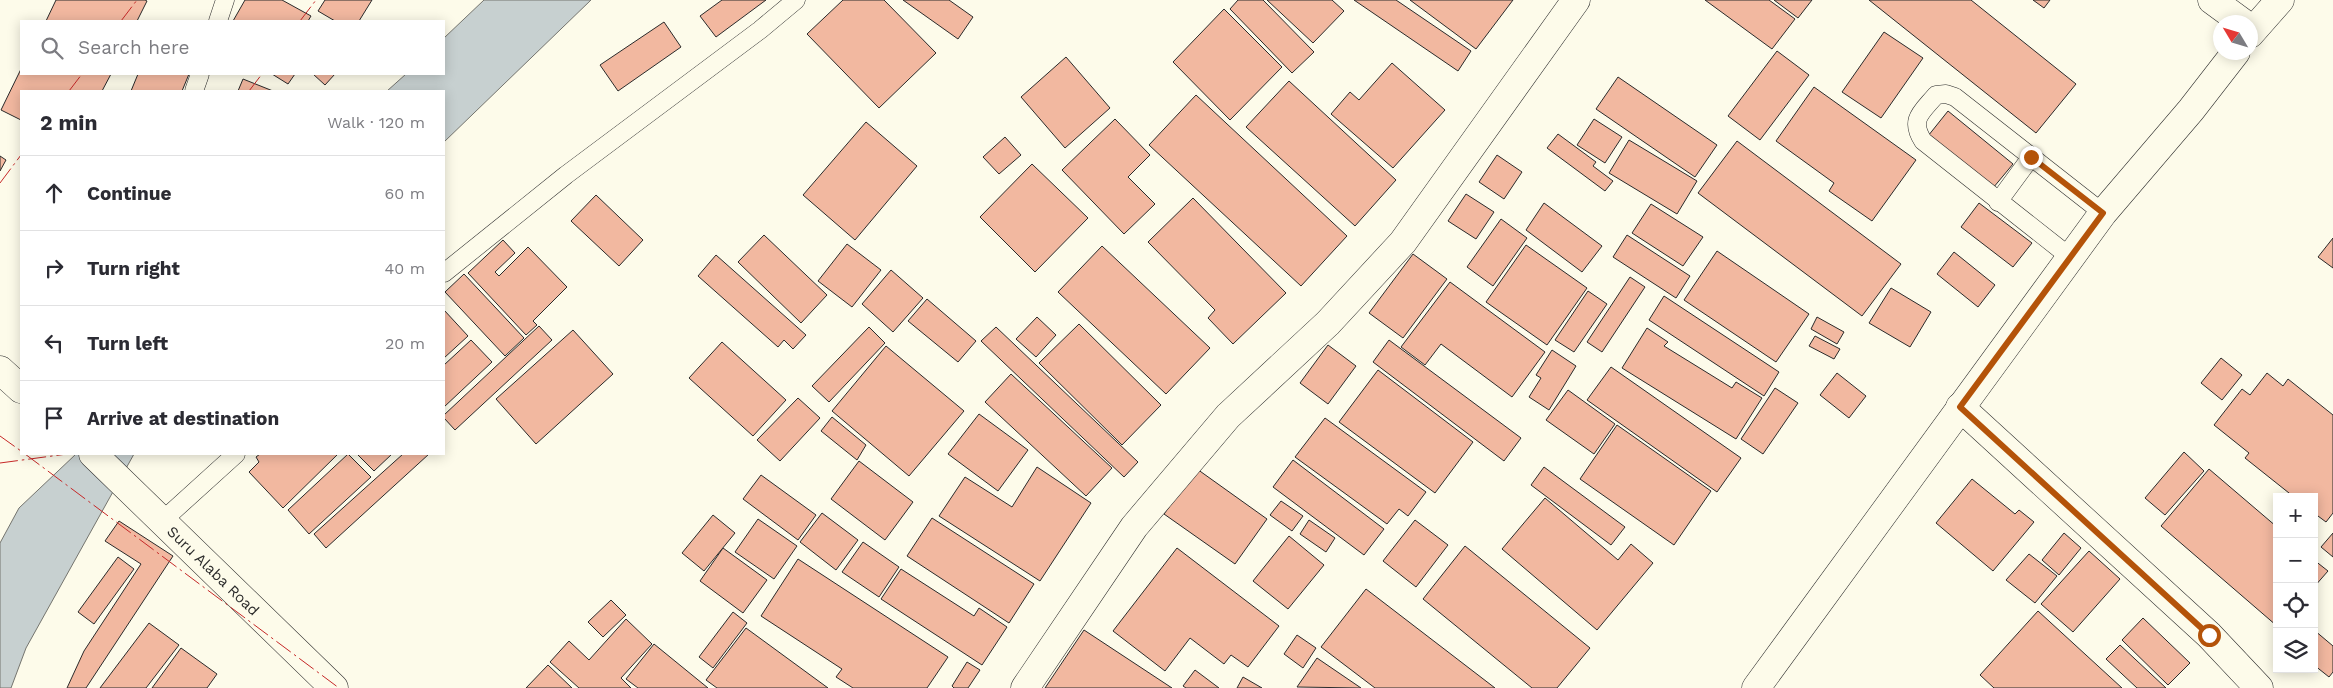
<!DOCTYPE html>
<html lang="en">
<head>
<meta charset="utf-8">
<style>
  :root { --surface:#fff; --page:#f2f2f3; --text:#2b2b33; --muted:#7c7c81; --line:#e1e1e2 }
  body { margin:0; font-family:"Work Sans",sans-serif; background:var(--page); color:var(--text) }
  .controls { position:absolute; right:15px; bottom:15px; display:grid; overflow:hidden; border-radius:0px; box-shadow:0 2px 12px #0003 }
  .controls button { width:45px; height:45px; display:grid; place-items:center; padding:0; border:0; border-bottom:1px solid var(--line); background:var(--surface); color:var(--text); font:25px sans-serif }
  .compass { position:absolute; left:2213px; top:15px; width:45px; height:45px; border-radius:50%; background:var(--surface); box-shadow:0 2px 12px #0003; rotate:308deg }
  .stop { position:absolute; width:15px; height:15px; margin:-11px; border:4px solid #b45309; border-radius:50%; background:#fff }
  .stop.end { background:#b45309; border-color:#fff; box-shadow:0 1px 5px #0008 }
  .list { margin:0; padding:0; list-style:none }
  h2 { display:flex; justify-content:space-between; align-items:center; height:65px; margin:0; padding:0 20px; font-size:21px }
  h2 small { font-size:16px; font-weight:400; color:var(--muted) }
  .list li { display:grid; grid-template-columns:32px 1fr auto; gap:15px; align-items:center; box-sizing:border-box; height:75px; padding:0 20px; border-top:1px solid var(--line) }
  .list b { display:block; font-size:19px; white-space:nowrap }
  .list em { font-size:16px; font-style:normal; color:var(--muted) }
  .icon { flex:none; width:28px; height:28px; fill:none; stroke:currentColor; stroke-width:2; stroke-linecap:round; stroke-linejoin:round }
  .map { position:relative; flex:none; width:2333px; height:688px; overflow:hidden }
  .search { position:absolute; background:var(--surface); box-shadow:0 2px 12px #0003; left:20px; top:20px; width:425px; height:55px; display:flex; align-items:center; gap:12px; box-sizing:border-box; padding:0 18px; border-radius:0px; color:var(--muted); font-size:19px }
  .panel { position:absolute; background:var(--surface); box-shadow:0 2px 12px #0003; left:20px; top:90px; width:425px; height:365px; border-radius:0px }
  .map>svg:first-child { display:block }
  .water { fill:#c7d0d0; stroke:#74746e }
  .building { fill:#f2b8a0; stroke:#2b2b2b }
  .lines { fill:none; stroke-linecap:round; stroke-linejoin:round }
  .lane-casing { stroke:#2b2b2b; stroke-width:19 }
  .street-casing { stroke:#2b2b2b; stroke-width:29 }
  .secondary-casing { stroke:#2b2b2b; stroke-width:29 }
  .lane { stroke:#fdfbea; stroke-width:18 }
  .street { stroke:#fdfbea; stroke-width:28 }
  .secondary { stroke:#fdfbea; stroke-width:28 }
  .power { stroke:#c62828; stroke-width:1; stroke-dasharray:18 4 2.5 4; stroke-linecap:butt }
  .route { stroke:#b45309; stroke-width:6 }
  .labels { text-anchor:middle; stroke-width:4; stroke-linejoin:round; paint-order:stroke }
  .street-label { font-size:15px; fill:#2b2b2b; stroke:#fdfbea }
</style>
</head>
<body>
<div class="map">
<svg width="2333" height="688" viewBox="0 0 2333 688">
  <rect width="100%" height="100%" fill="#fdfbea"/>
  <!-- water -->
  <g class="water">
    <path d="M484,0H591L444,142V91H387L406,74H444V38Z"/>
    <path d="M76,454H134L26,648L11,688H0V543L19,508Z"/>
  </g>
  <!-- building -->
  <g class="building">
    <path d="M56,0H145L147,1L137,21H46Z"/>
    <path d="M245,0H282L311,16L308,21H233Z"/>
    <path d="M325,0H372L359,21H335L318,11Z"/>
    <path d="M722,0H766L716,37L700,16Z"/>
    <path d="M843,0H884L936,53L879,108L807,34Z"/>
    <path d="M903,0H949L973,17L958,39Z"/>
    <path d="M1238,0H1263L1314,52L1292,73L1230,9Z"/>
    <path d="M1267,0H1332L1344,11L1313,43Z"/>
    <path d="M1354,0H1396L1471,51L1458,71Z"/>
    <path d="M1410,0H1513L1476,49Z"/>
    <path d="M1705,0H1769L1795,19L1772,49Z"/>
    <path d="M1774,0H1812L1798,18Z"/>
    <path d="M1869,0H1971L2076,84L2036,133Z"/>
    <path d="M2033,0H2050L2044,8Z"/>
    <path d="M1224,9L1282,67L1230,120L1173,62Z"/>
    <path d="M664,22L681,47L618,91L600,65Z"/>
    <path d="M1884,32L1923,58L1881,118L1842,92Z"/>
    <path d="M1777,51L1809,75L1760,140L1728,116Z"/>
    <path d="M1066,57L1110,108L1065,148L1021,97Z"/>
    <path d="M1392,63L1445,110L1393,168L1331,114L1350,92L1359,100Z"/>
    <path d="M21,69V74H111L102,91H21V120L1,110Z"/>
    <path d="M138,74H189L182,91H131Z"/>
    <path d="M272,74H295L288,84Z"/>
    <path d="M313,74H335L325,85Z"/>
    <path d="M1618,77L1717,145L1695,177L1596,109Z"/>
    <path d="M243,79L273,91H238Z"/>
    <path d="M1289,81L1396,180L1355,226L1246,127Z"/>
    <path d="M1814,87L1916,160L1872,221L1829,191L1834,183L1776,141Z"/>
    <path d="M1196,95L1347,236L1301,286L1149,145Z"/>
    <path d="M1948,111L2013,164L1993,188L1928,136Z"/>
    <path d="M1115,119L1150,155L1128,177L1155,204L1124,234L1062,170Z"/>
    <path d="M1594,119L1622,137L1605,163L1577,145Z"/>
    <path d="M866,122L917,166L855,240L803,195Z"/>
    <path d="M1558,134L1596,162L1593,166L1613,181L1605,191L1547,148Z"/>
    <path d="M1005,137L1021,155L999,174L983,157Z"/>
    <path d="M1629,140L1697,181L1677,214L1609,173Z"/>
    <path d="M1737,141L1901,264L1862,316L1698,193Z"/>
    <path d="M1497,155L1522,172L1504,199L1479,182Z"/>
    <path d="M0,156L6,160L0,171Z"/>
    <path d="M1032,164L1088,218L1035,272L980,217Z"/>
    <path d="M1466,194L1494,212L1476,239L1448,221Z"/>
    <path d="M596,195L643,240L619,266L571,221Z"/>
    <path d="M1193,198L1286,293L1233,344L1208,318L1215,310L1148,242Z"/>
    <path d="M1544,203L1602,246L1582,272L1526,230Z"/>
    <path d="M1979,203L2032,243L2013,267L1961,227Z"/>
    <path d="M1651,204L1703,237L1683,266L1632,233Z"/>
    <path d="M1501,219L1527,238L1493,286L1467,267Z"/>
    <path d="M764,235L827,295L801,323L738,262Z"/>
    <path d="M1627,235L1690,276L1676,298L1613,257Z"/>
    <path d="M2333,238V268L2318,257Z"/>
    <path d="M503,240L515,253L495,272L499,276L528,247L567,287L533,321L537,325L526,335L468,273Z"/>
    <path d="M847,244L881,270L852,307L818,281Z"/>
    <path d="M1526,245L1587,288L1547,345L1486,302Z"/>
    <path d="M1102,246L1210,348L1166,394L1058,292Z"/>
    <path d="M1717,251L1809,314L1776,362L1684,300Z"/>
    <path d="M1954,252L1995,285L1978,307L1937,274Z"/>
    <path d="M1413,254L1447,279L1403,338L1369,313Z"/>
    <path d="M716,255L806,335L793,349L784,340L778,347L698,276Z"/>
    <path d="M891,270L923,298L893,332L862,304Z"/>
    <path d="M464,274L524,338L505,356L445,292Z"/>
    <path d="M1630,277L1645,287L1602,352L1587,342Z"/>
    <path d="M1450,282L1545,352L1512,397L1441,344L1425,365L1401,347Z"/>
    <path d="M1891,288L1931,312L1910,347L1869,323Z"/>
    <path d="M1588,291L1607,304L1574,352L1555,340Z"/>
    <path d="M1664,296L1779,372L1764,396L1649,320Z"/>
    <path d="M927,299L976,341L958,362L908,321Z"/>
    <path d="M444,310L468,336L444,358Z"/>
    <path d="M1037,317L1056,335L1036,357L1016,339Z"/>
    <path d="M1817,317L1844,332L1837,344L1811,329Z"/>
    <path d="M1079,324L1161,405L1122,445L1039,363Z"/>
    <path d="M539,326L552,340L455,430L444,418V415Z"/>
    <path d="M869,327L885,343L829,402L812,386Z"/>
    <path d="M996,327L1138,462L1124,477L981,341Z"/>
    <path d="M1647,328L1668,342L1664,346L1732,388L1736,382L1762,398L1736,439L1622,368Z"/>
    <path d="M573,330L613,374L536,444L496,399Z"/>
    <path d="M1815,336L1840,349L1834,359L1809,346Z"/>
    <path d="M471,340L492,362L444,407V365Z"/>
    <path d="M1389,340L1521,438L1504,461L1373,362Z"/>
    <path d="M722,342L786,400L753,436L689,378Z"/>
    <path d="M1328,345L1356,366L1328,404L1300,383Z"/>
    <path d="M886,346L964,411L909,476L832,411Z"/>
    <path d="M1552,350L1576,366L1549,410L1529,397L1541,378L1536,375Z"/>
    <path d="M2221,358L2242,375L2222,400L2201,383Z"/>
    <path d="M1611,367L1741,458L1717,492L1587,400Z"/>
    <path d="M1378,370L1473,442L1435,493L1339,422Z"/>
    <path d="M1837,373L1866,396L1849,418L1820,395Z"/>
    <path d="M2267,373L2283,386L2288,379L2333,415V513L2326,522L2314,513V497H2294L2245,458L2249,453L2214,425L2242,389L2250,395Z"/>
    <path d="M1011,374L1112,468L1086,496L985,402Z"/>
    <path d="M1775,388L1798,403L1763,454L1741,439Z"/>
    <path d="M1568,390L1615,424L1594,454L1546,420Z"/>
    <path d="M798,398L820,418L780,461L757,440Z"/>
    <path d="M979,414L1028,450L998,491L948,454Z"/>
    <path d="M832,417L866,445L857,460L821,431Z"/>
    <path d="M1325,418L1426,492L1408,516L1399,509L1387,524L1295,457Z"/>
    <path d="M1617,425L1711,491L1674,545L1580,479Z"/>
    <path d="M2184,452L2204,471L2165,515L2145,498Z"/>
    <path d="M260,454H338L283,508L249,472L259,462L256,457Z"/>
    <path d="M348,454L371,477L309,534L288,510Z"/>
    <path d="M357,454H392L374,471Z"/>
    <path d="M403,454H429L326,548L314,534Z"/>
    <path d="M1293,460L1384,529L1364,555L1273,487Z"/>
    <path d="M859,461L913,502L885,540L831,499Z"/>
    <path d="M1037,467L1091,503L1040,581L939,516L965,477L1012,507Z"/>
    <path d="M1544,467L1625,527L1611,545L1531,485Z"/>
    <path d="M1197,469L1267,519L1235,564L1164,514Z"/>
    <path d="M2209,469L2277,527V626L2161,526Z"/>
    <path d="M761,475L816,515L798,540L743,499Z"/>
    <path d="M1972,479L2015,514L2019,510L2034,522L1993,571L1936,523Z"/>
    <path d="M1545,498L1618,560L1631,544L1653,563L1597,630L1502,549Z"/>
    <path d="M1281,501L1303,516L1292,531L1270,515Z"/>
    <path d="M822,513L858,540L836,570L800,542Z"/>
    <path d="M713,515L735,533L704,571L682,553Z"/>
    <path d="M932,518L1034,584L1009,623L907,556Z"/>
    <path d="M758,519L797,546L774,579L735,552Z"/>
    <path d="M1309,520L1335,538L1326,552L1300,534Z"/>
    <path d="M1415,520L1448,545L1416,587L1383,561Z"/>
    <path d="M119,521L173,556L86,688H67L84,651L141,564L105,541Z"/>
    <path d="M2064,533L2081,548L2059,575L2042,560Z"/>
    <path d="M2333,533V557L2321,547Z"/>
    <path d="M1289,536L1324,565L1288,609L1253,581Z"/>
    <path d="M863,542L899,567L879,597L842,572Z"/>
    <path d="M1465,546L1590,648L1557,688H1532L1423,599Z"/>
    <path d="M723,548L767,580L743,613L700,581Z"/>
    <path d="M1177,548L1279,626L1248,667L1231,655L1224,664L1190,638L1165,671L1113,631Z"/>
    <path d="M2089,551L2120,579L2073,632L2041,604Z"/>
    <path d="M2029,554L2057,576L2035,603L2006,580Z"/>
    <path d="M118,557L134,569L94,624L78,612Z"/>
    <path d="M798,559L948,657L927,688H853L836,677L842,669L761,616Z"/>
    <path d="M2314,560L2328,571L2314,587Z"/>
    <path d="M901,569L974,616L979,608L1007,627L982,665L881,599Z"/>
    <path d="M1366,589L1495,688H1375L1321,647Z"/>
    <path d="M611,600L626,615L603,637L588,622Z"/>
    <path d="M2038,611L2122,688H1994L1980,675Z"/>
    <path d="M733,612L747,623L713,668L699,657Z"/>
    <path d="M2143,618L2190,663L2168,685L2122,640Z"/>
    <path d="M626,619L652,644L621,678L631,688H579L550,662L569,641L589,660Z"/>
    <path d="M149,623L179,645L146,688H100Z"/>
    <path d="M746,628L828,688H717L706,680Z"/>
    <path d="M1084,630L1172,688H1045Z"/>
    <path d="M2314,630L2333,646V672L2329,677L2314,665Z"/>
    <path d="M1297,635L1316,648L1303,668L1284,654Z"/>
    <path d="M654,644L708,688H638L626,679Z"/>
    <path d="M2120,645L2166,688H2137L2106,659Z"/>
    <path d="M181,648L217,674L207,688H152Z"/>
    <path d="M1317,658L1361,688L1297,687Z"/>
    <path d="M967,662L980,670L968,688H954L952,686Z"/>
    <path d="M548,665L572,688H526Z"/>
    <path d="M1195,670L1219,688H1186L1183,686Z"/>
    <path d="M1243,677L1262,688H1237Z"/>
  </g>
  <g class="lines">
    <defs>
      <g id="lane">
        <path d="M218,21L225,0"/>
        <path d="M194,91L200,74"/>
        <path d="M1998,202L2031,157"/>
        <path d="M2070,257L1923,141C1909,119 1922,112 1936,95L1946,94L1955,97L2103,213"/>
        <path d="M444,273L566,175L760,30L796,0"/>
        <path d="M161,522L236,454"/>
      </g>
      <g id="street">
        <path d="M2212,0L2242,22"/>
        <path d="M1960,407L2209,635L2259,688"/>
        <path d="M1025,688L1134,527L1228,416L1328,323L1403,242L1576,0"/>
      </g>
      <g id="secondary">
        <path d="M2250,34L2280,0"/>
        <path d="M0,370L21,389"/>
        <path d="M93,454L334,688"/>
        <path d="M1756,688L2103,213L2191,110L2236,52"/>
      </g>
    </defs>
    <!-- lane casing -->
    <use href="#lane" class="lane-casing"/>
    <!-- street casing -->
    <use href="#street" class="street-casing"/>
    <!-- secondary casing -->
    <use href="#secondary" class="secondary-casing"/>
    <!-- lane -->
    <use href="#lane" class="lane"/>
    <!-- street -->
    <use href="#street" class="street"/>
    <!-- secondary -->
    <use href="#secondary" class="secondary"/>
    <!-- power -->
    <g class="power">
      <path d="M121,21L137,0"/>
      <path d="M300,21L316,0"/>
      <path d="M69,91L82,74"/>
      <path d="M249,91L262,74"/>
      <path d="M0,183L21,155"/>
      <path d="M0,436L21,451"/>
      <path d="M25,454L339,688"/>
      <path d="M0,463L67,454"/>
    </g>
  </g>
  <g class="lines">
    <!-- route -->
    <path class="route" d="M2031,157L2103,213L1960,407L2209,635"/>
  </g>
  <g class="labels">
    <!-- street labels -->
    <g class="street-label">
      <text transform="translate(213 571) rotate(44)" y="5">Suru Alaba Road</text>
    </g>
  </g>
</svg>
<div class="controls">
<button>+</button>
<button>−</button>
<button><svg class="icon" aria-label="locate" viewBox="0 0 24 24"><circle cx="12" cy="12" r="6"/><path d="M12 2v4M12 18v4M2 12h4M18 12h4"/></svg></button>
<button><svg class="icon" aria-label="layers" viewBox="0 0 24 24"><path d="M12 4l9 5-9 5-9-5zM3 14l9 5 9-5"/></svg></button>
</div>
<svg class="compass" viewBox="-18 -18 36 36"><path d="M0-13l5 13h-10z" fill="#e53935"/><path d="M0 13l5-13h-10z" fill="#7c7c81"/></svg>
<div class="stop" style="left:2209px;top:635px"></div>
<div class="stop end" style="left:2031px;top:157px"></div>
<div class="search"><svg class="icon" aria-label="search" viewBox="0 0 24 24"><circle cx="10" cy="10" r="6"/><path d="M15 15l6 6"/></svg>Search here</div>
<section class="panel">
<h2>2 min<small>Walk · 120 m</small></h2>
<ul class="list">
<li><svg class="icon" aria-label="ahead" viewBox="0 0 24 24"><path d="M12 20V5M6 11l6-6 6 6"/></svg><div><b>Continue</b></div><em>60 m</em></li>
<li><svg class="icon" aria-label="right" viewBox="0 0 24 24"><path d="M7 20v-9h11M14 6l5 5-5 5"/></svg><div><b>Turn right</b></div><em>40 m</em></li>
<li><svg class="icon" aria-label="left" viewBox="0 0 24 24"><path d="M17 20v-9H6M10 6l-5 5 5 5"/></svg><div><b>Turn left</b></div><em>20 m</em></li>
<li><svg class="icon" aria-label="arrive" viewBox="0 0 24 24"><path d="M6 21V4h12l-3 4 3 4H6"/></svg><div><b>Arrive at destination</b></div></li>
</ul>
</section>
</div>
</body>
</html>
